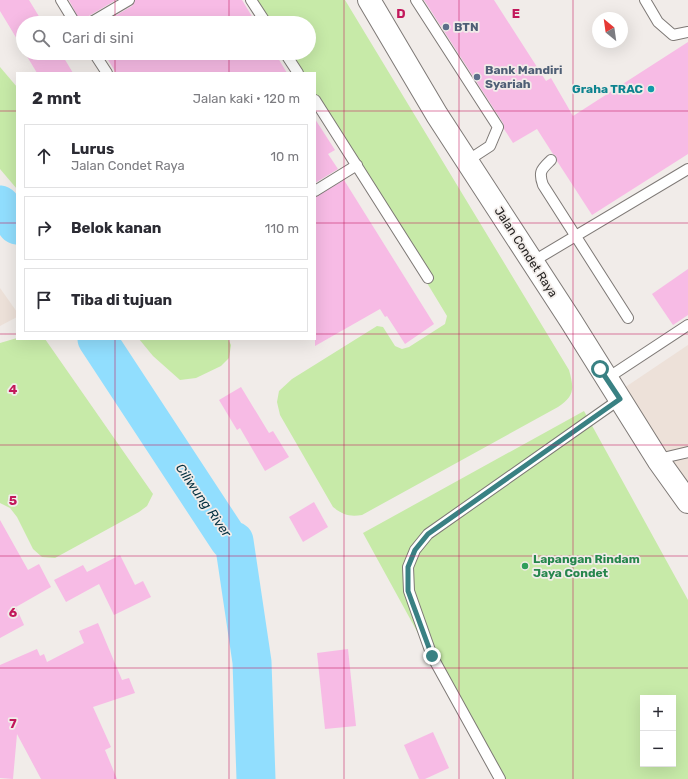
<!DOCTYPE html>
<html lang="id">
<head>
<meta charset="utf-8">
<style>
  :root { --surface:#fff; --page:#f2f2f3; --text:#2b2b33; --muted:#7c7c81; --line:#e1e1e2 }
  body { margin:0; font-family:Rubik,sans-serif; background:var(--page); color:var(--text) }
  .controls { position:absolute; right:12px; bottom:12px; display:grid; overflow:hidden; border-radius:0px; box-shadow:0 4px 16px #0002 }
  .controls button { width:36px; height:36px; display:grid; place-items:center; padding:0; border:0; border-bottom:1px solid var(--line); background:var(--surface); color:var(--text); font:20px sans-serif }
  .compass { position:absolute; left:592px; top:12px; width:36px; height:36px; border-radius:50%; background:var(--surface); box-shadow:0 4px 16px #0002; rotate:331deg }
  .stop { position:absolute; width:12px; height:12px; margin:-9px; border:3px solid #398183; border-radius:50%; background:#fff }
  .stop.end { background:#398183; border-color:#fff; box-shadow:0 1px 4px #0008 }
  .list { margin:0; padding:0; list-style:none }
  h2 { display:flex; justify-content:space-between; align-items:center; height:52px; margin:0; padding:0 16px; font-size:17px }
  h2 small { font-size:13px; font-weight:400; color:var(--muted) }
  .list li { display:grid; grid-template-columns:26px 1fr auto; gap:12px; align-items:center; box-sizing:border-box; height:64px; margin:0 8px 8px; padding:0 8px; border:1px solid var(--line); border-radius:0px }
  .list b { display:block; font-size:15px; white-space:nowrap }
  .list p { margin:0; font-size:13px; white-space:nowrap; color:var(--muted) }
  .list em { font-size:13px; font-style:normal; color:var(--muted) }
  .icon { flex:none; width:22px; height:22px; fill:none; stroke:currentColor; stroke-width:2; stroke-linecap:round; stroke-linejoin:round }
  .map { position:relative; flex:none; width:688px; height:779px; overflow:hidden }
  .search { position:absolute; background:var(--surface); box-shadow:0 4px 16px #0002; left:16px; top:16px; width:300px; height:44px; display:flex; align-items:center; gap:10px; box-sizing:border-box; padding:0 14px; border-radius:22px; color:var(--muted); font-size:15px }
  .panel { position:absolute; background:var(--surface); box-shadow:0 4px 16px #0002; left:16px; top:72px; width:300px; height:268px; border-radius:0px }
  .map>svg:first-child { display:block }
  .built { fill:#ede1d9 }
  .green { fill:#c7eaa8; fill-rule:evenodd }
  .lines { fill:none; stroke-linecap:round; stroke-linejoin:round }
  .river { stroke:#91defe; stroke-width:39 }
  .building { fill:#f7bbe5 }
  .service-casing { stroke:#7e7976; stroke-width:12 }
  .tertiary-casing { stroke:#7e7976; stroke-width:24 }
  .service { stroke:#fff; stroke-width:10 }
  .tertiary { stroke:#fff; stroke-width:22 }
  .route { stroke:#398183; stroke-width:5 }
  .grid { fill:none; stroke:#c2185b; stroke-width:1; stroke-opacity:0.55 }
  .service-dot { fill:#5c6f8a; stroke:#f1ece9; stroke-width:1.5 }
  .culture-dot { fill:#0f9aa8; stroke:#f1ece9; stroke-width:1.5 }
  .leisure-dot { fill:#2e9e5b; stroke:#f1ece9; stroke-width:1.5 }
  .labels { text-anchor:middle; stroke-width:3.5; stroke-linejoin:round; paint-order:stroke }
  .service-label { font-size:12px; font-weight:bold; fill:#4e5e75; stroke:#f1ece9; text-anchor:start }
  .culture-label { font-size:12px; font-weight:bold; fill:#0d838f; stroke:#f1ece9; text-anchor:end }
  .street-label { font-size:12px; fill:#201e1d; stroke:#f1ece9 }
  .leisure-label { font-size:12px; font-weight:bold; fill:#27864d; stroke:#f1ece9; text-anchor:start }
  .water-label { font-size:13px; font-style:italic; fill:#002f3f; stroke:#f1ece9 }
  .grid-label { font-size:13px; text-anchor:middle; font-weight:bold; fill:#c2185b; stroke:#f1ece9; stroke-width:3.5; stroke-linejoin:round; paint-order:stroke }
</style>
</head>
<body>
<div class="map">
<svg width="688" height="779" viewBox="0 0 688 779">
  <rect width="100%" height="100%" fill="#f1ece9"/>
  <!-- built -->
  <g class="built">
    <path d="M0,288L17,312V317L0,326Z"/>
    <path d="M688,345V493L621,390Z"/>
  </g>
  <!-- green -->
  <g class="green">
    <path d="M255,0H345L569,370C574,388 575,396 558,407L362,515C350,517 343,515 333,507L280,415L277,402L279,391L292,379L377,326L383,327L395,346L402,349L409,347L445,324L447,316L315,98V73H300L288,53H309V23H269Z"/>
    <path d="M0,67L17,87V189L0,169Z"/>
    <path d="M17,338L45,339L153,494L147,506L139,512L55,558L42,557L33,549L17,517L10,508L0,503V343Z"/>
    <path d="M139,339H228L231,345L229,358L221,366L196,378L180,380L153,356Z"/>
    <path d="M584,411L688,600V779H498L363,533ZM643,698H673V764H643Z"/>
  </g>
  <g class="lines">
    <!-- river -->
    <g class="river">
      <path d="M0,205L17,225"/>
      <path d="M97,339L229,540L234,541L252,662L256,779"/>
    </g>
  </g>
  <!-- building -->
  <g class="building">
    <path d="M0,0H29L43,23H23V49L0,11Z"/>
    <path d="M69,0H116L87,17L84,23H81Z"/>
    <path d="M135,0H242L256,23H103L132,6Z"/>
    <path d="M424,0H494L546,81L551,78L573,116L688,42V154L592,215L557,161L556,156L553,154L537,129L513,143L504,129L503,123Z"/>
    <path d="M25,53H61L73,73H37Z"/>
    <path d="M104,53H275L287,73H116Z"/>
    <path d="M315,119L335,150L328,154L338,169L315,183Z"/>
    <path d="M344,180L434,324L405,344L387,316L385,317L380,309L315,346V197Z"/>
    <path d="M688,269V315L673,325L652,294Z"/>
    <path d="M241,387L269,433L273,431L289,457L265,471L240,428L237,430L219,400Z"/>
    <path d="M314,502L328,527L303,542L289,517Z"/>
    <path d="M0,520L28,570L39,564L51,587L16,607L24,625L0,638Z"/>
    <path d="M120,555L135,585L143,581L151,597L114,615L99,584L66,602L54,580L83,565L87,572Z"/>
    <path d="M98,623L122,680L129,678L135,693L93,707L111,747L105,750L117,779H41L17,734L13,779L0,778V665L37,649L40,656L44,654L47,662L84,643L79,631Z"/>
    <path d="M348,649L356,726L325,729L317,653Z"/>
    <path d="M433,732L449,768L425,779H419L404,745Z"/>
  </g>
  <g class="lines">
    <defs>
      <g id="service">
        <path d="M61,0L75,23"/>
        <path d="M251,0L266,23"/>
        <path d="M416,0L498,127L490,146L467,161"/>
        <path d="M645,0L658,22L673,35L688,32"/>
        <path d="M90,23L129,0"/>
        <path d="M94,53L107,73"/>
        <path d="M285,53L298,73"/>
        <path d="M315,100L428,278"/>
        <path d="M551,160C542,169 538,171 543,185L628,318"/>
        <path d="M315,191L357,165"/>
        <path d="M532,262L688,169"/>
        <path d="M606,379L688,325"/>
        <path d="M658,460L667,457L688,452"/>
        <path d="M500,779L432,656L409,591L408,567L415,550L428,534L620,399"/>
      </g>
      <path id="tertiary" d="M369,0L437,115L571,321L658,460L688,502"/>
    </defs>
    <!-- service casing -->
    <use href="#service" class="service-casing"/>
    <!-- tertiary casing -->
    <use href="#tertiary" class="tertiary-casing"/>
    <!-- service -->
    <use href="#service" class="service"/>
    <!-- tertiary -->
    <use href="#tertiary" class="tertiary"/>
  </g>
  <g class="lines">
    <!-- route -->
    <path class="route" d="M432,656L408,591V567L415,550L428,534L620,399L600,369"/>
  </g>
  <!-- grid -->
  <path class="grid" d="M115,0V23M229,0V23M344,0V779M459,0V779M573,0V779M115,53V73M229,53V73M0,111H17M315,111H688M0,223H17M315,223H688M0,334H17M315,334H688M115,339V779M229,339V779M0,445H688M0,556H688M0,668H688"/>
  <!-- markers -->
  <g class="service-dot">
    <circle cx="446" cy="27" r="4"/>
    <circle cx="477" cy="77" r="4"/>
  </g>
  <circle class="culture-dot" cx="651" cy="89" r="4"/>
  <circle class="leisure-dot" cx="525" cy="566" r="4"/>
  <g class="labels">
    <!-- service labels -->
    <g class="service-label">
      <text x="454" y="31">BTN</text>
      <text x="485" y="74">Bank Mandiri<tspan x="485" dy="14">Syariah</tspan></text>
    </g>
    <!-- culture labels -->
    <g class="culture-label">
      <text x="643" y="93">Graha TRAC</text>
    </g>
    <!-- street labels -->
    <g class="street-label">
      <text transform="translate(526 252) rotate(57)" y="4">Jalan Condet Raya</text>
    </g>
    <!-- leisure labels -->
    <g class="leisure-label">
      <text x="533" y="563">Lapangan Rindam<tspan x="533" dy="14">Jaya Condet</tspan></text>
    </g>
    <!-- water labels -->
    <g class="water-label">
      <text transform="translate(204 500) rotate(55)" y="5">Ciliwung River</text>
    </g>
  </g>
  <g class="grid-label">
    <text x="401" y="18">D</text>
    <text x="516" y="18">E</text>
    <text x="13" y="394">4</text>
    <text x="13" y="505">5</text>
    <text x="13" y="617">6</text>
    <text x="13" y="728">7</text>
  </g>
</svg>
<div class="controls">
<button>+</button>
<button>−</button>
</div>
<svg class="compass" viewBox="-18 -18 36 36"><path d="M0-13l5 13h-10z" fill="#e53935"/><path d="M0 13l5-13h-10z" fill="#7c7c81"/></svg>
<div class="stop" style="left:600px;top:369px"></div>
<div class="stop end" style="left:432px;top:656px"></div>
<div class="search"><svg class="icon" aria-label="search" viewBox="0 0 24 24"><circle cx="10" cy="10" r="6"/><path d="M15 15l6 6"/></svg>Cari di sini</div>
<section class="panel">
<h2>2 mnt<small>Jalan kaki · 120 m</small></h2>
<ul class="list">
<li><svg class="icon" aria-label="ahead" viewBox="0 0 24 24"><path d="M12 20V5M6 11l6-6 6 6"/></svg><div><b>Lurus</b><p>Jalan Condet Raya</p></div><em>10 m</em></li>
<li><svg class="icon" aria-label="right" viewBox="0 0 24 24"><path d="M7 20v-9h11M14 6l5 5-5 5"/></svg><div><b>Belok kanan</b></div><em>110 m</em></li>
<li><svg class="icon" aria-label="arrive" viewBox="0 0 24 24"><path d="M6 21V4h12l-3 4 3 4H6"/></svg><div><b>Tiba di tujuan</b></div></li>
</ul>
</section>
</div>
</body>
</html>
